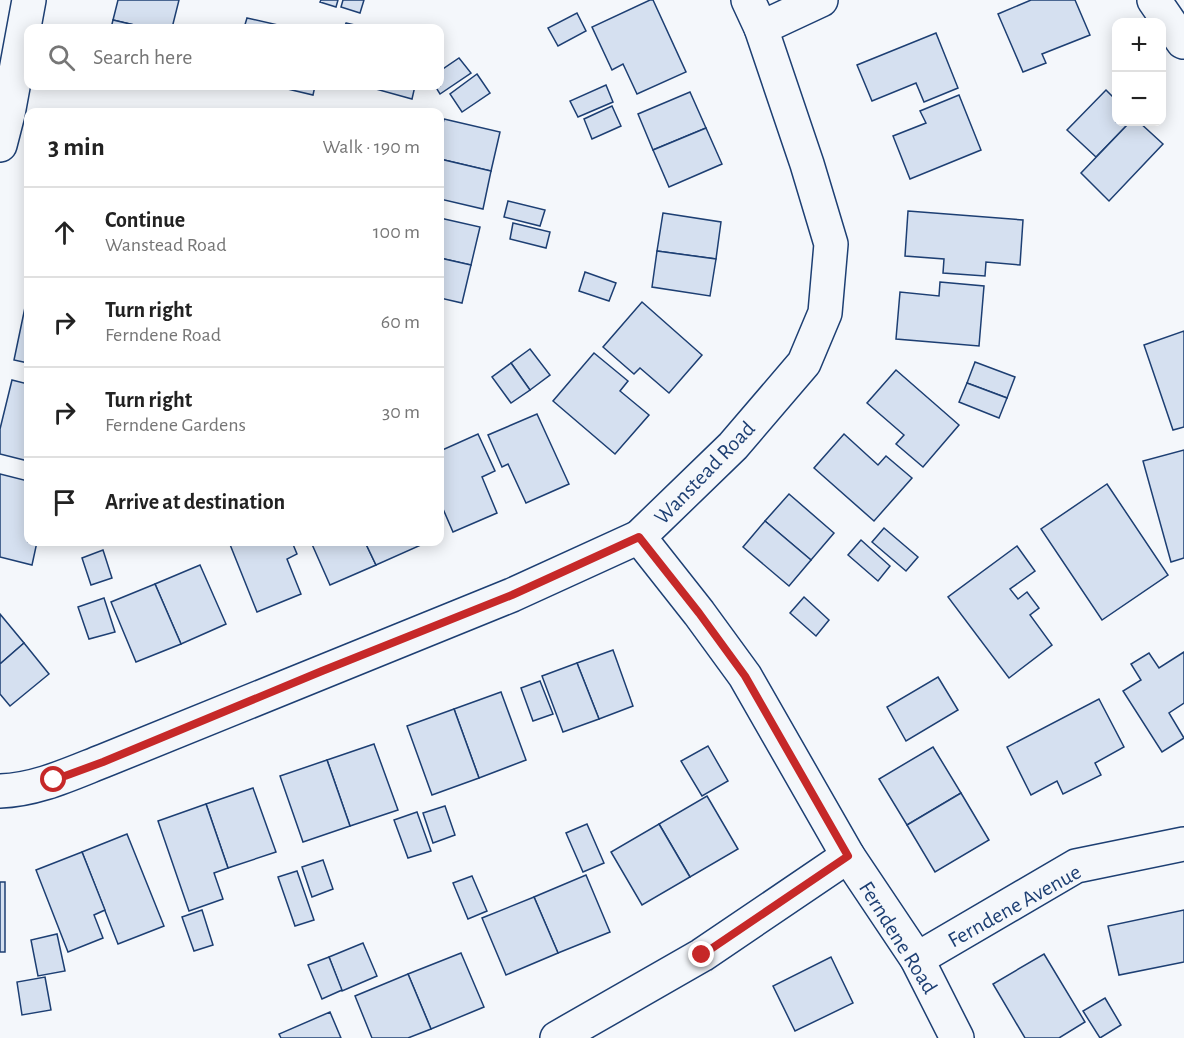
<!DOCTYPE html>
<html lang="en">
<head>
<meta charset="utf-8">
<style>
  :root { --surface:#fff; --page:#f2f2f2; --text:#222; --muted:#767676; --line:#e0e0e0 }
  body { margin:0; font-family:"Alegreya Sans",sans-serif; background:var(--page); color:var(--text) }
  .controls { position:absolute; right:18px; top:18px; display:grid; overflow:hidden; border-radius:12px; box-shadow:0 3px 15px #0003 }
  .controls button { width:54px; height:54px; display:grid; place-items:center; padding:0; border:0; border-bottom:2px solid var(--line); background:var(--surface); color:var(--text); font:30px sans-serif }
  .stop { position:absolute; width:18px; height:18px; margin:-14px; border:4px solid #c62828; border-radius:50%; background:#fff }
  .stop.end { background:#c62828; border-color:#fff; box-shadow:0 2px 6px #0008 }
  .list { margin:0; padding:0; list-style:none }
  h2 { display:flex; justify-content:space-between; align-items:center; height:78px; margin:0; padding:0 24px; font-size:26px }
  h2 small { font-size:20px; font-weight:400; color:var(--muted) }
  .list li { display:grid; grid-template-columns:39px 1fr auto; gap:18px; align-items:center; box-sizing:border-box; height:90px; padding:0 24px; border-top:2px solid var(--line) }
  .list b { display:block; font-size:22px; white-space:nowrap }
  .list p { margin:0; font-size:20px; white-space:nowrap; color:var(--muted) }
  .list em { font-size:20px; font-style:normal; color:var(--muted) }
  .icon { flex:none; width:33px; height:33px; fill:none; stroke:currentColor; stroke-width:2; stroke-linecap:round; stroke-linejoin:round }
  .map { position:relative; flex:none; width:1184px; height:1038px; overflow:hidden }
  .search { position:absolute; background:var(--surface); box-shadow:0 3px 15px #0003; left:24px; top:24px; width:420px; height:66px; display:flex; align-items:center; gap:15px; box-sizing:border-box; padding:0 21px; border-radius:12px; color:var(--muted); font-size:22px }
  .panel { position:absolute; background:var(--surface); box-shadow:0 3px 15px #0003; left:24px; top:108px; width:420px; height:438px; border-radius:12px }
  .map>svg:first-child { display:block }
  .building { fill:#d5e0f0; stroke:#1d3f73; stroke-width:1.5 }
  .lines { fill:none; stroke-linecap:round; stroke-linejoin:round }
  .street-casing { stroke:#1d3f73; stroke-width:36 }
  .street { stroke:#f4f7fb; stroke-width:33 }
  .route { stroke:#c62828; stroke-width:8 }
  .labels { text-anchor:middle; stroke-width:4.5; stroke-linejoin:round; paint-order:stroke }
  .street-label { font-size:22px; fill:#1d3f73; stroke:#f4f7fb }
</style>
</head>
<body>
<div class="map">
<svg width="1184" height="1038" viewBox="0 0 1184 1038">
  <rect width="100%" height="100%" fill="#f4f7fb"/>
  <!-- building -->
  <g class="building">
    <path d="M118,0H179L172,28H147L113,20Z"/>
    <path d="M321,0H338L336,7L320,2Z"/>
    <path d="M343,0H364L360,13L341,7Z"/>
    <path d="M650,0H653L686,72L637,94L623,64L612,70L592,27Z"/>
    <path d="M1031,0H1075L1090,35L1042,54L1046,63L1023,72L998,14Z"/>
    <path d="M577,13L586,31L558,46L548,28Z"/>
    <path d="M247,18L287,27V28H244Z"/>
    <path d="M113,20L147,28H111Z"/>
    <path d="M346,23L368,28H344Z"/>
    <path d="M936,33L958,88L924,102L916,83L872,101L857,65Z"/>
    <path d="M459,58L471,73L440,94L435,86H440V71Z"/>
    <path d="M477,74L490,93L462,112L450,94Z"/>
    <path d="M606,85L613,102L578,117L570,101Z"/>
    <path d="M275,86H315L313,95Z"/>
    <path d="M372,86H415L412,99L372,88Z"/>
    <path d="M1106,90L1116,100V122H1130L1096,157L1067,130Z"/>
    <path d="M690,92L706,128L653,150L638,114Z"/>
    <path d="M959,95L981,150L910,179L893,136L926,123L920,111Z"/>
    <path d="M612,106L621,126L592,139L584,119Z"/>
    <path d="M444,119L500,132L491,171L440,159V138Z"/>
    <path d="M1130,122H1139L1163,144L1109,201L1081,173Z"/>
    <path d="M706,128L722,164L669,187L653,150Z"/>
    <path d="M440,159L491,171L483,209L440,199Z"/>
    <path d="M508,201L545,210L540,226L504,217Z"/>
    <path d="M908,211L1023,220L1020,265L986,262L985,276L943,273L944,259L905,256Z"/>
    <path d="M663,213L721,222L716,259L657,251Z"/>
    <path d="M440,218L480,227L471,265L440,258Z"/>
    <path d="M513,223L550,232L546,248L510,239Z"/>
    <path d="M657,251L716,259L710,296L652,287Z"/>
    <path d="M440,258L471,265L462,303L440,298Z"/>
    <path d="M585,272L616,283L609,301L579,291Z"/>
    <path d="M940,282L984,286L979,346L896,339L900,292L939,296Z"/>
    <path d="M28,293V363L14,360Z"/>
    <path d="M642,302L702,355L669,393L640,368L634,374L603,347Z"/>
    <path d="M1184,331V427L1173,430L1144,345Z"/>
    <path d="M530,349L550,375L530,390L511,363Z"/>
    <path d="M594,353L628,381L620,391L649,415L615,454L553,401Z"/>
    <path d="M975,362L1015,377L1007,398L967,383Z"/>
    <path d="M511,363L530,390L511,403L492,377Z"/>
    <path d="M896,370L959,425L923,467L896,444L904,435L867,403Z"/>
    <path d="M12,380L28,384V461L0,454V429Z"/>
    <path d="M967,383L1007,398L999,418L959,402Z"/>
    <path d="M537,414L569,484L526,503L508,464L502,467L488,435Z"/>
    <path d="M478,434L495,471L482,477L497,513L453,532L440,502V451Z"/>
    <path d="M844,434L878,465L886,456L912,478L874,521L814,468Z"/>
    <path d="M1184,450V558L1171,562L1143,461Z"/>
    <path d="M0,474L28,481V542H37L32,565L0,557Z"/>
    <path d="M1107,484L1168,575L1102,620L1041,529Z"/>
    <path d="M789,494L834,533L811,560L765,521Z"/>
    <path d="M765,521L811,560L789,586L743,547Z"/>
    <path d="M884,528L918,557L906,571L872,542Z"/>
    <path d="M861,540L890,566L878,581L848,555Z"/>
    <path d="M229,542H292L297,554L287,559L301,594L257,612Z"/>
    <path d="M311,542H365L376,565L330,585Z"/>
    <path d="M365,542H419L421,545L376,565Z"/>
    <path d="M1017,546L1035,571L1010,589L1018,599L1027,592L1039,608L1030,615L1052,645L1009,678L948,597Z"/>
    <path d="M103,550L112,578L91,585L82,558Z"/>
    <path d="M200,565L226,624L181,644L155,584Z"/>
    <path d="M155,584L181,644L136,662L111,602Z"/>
    <path d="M804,597L829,620L816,636L790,613Z"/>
    <path d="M104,598L115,632L89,639L78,607Z"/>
    <path d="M0,614L24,643L0,664Z"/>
    <path d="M24,643L49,674L10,706L0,694V664Z"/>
    <path d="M613,650L633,706L599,719L577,663Z"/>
    <path d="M1184,652V703L1169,713L1184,738L1162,752L1123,691L1141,680L1131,664L1149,653L1159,668Z"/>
    <path d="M577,663L599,719L563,732L542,676Z"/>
    <path d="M938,677L958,710L906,741L887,707Z"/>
    <path d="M540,681L553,714L533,721L521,688Z"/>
    <path d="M501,692L526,760L479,778L454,709Z"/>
    <path d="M1099,699L1124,747L1095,763L1101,775L1063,794L1057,781L1031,795L1007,747Z"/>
    <path d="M454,709L479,778L432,795L407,726Z"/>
    <path d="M374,744L398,810L350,826L327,760Z"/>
    <path d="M708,746L728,781L702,796L681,761Z"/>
    <path d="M933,747L961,793L907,825L879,779Z"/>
    <path d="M327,760L350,826L303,842L280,776Z"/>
    <path d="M253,788L276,852L228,868L206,804Z"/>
    <path d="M961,793L989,840L935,872L907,825Z"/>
    <path d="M707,796L738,849L690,877L659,824Z"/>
    <path d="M206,804L228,868L214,873L223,899L189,911L158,821Z"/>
    <path d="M445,806L455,835L433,843L423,813Z"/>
    <path d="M417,812L431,851L408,858L394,820Z"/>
    <path d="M587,824L604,863L583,872L566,833Z"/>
    <path d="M659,824L690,877L642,905L611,852Z"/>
    <path d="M127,834L164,926L118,944L82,852Z"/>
    <path d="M82,852L105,910L94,915L103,938L68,952L36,870Z"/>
    <path d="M323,860L333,889L312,897L302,867Z"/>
    <path d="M297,871L314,920L295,926L278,877Z"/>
    <path d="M586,875L610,932L558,953L534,897Z"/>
    <path d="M472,876L487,911L468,919L453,883Z"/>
    <rect x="0" y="882" width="5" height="70"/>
    <path d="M534,897L558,953L506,975L482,918Z"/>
    <path d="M202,910L213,945L194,951L182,917Z"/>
    <path d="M1184,910V962L1119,975L1108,926Z"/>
    <path d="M57,934L65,971L38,976L31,940Z"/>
    <path d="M363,943L377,976L342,991L329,957Z"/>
    <path d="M461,953L484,1007L431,1029L408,974Z"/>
    <path d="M1044,954L1085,1022L1059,1038H1025L993,984Z"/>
    <path d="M329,957L342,990L322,999L308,965Z"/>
    <path d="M831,957L853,1003L795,1031L773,986Z"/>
    <path d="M408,974L431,1029L408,1038H372L355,996Z"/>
    <path d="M45,977L51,1010L22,1015L17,982Z"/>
    <path d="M1105,998L1121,1025L1100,1038L1083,1011Z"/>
    <path d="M330,1012L341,1038H281L279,1034Z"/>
  </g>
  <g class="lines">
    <defs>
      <g id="street">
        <path d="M1154,0L1183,42"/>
        <path d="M761,28L821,0"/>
        <path d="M0,145L8,114L29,0"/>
        <path d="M639,537L699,613L745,676L848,856L917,959L957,1038"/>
        <path d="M0,791C36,790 70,774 103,761L512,595L639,537L733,446L804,363L825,313L831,244L807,164L761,28L748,0"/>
        <path d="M917,959L1076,866L1184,844"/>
        <path d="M557,1038L702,955L848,856"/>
      </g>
    </defs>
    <!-- street casing -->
    <use href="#street" class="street-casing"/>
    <!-- street -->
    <use href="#street" class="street"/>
  </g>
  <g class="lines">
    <!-- route -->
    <path class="route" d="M54,780L103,762L322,671L512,595L639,537L699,613L745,676L848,856L702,955"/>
  </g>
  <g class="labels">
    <!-- street labels -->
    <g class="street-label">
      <text transform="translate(704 472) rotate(-46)" y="8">Wanstead Road</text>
      <text transform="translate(1014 905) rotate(-29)" y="8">Ferndene Avenue</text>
      <text transform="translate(899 937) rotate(58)" y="8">Ferndene Road</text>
    </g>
  </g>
</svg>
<div class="controls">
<button>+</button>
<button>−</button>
</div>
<div class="stop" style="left:54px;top:780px"></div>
<div class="stop end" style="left:702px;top:955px"></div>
<div class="search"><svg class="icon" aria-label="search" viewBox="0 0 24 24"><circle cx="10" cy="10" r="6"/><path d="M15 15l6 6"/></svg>Search here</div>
<section class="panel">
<h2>3 min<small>Walk · 190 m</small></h2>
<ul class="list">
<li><svg class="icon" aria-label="ahead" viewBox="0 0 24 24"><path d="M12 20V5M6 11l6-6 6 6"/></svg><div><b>Continue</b><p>Wanstead Road</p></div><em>100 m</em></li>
<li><svg class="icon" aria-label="right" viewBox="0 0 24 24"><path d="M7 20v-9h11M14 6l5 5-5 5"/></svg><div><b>Turn right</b><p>Ferndene Road</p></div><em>60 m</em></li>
<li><svg class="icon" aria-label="right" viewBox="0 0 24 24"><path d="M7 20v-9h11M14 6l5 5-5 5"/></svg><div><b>Turn right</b><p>Ferndene Gardens</p></div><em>30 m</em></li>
<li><svg class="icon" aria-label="arrive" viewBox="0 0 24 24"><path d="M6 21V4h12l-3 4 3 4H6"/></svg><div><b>Arrive at destination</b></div></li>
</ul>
</section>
</div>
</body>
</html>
